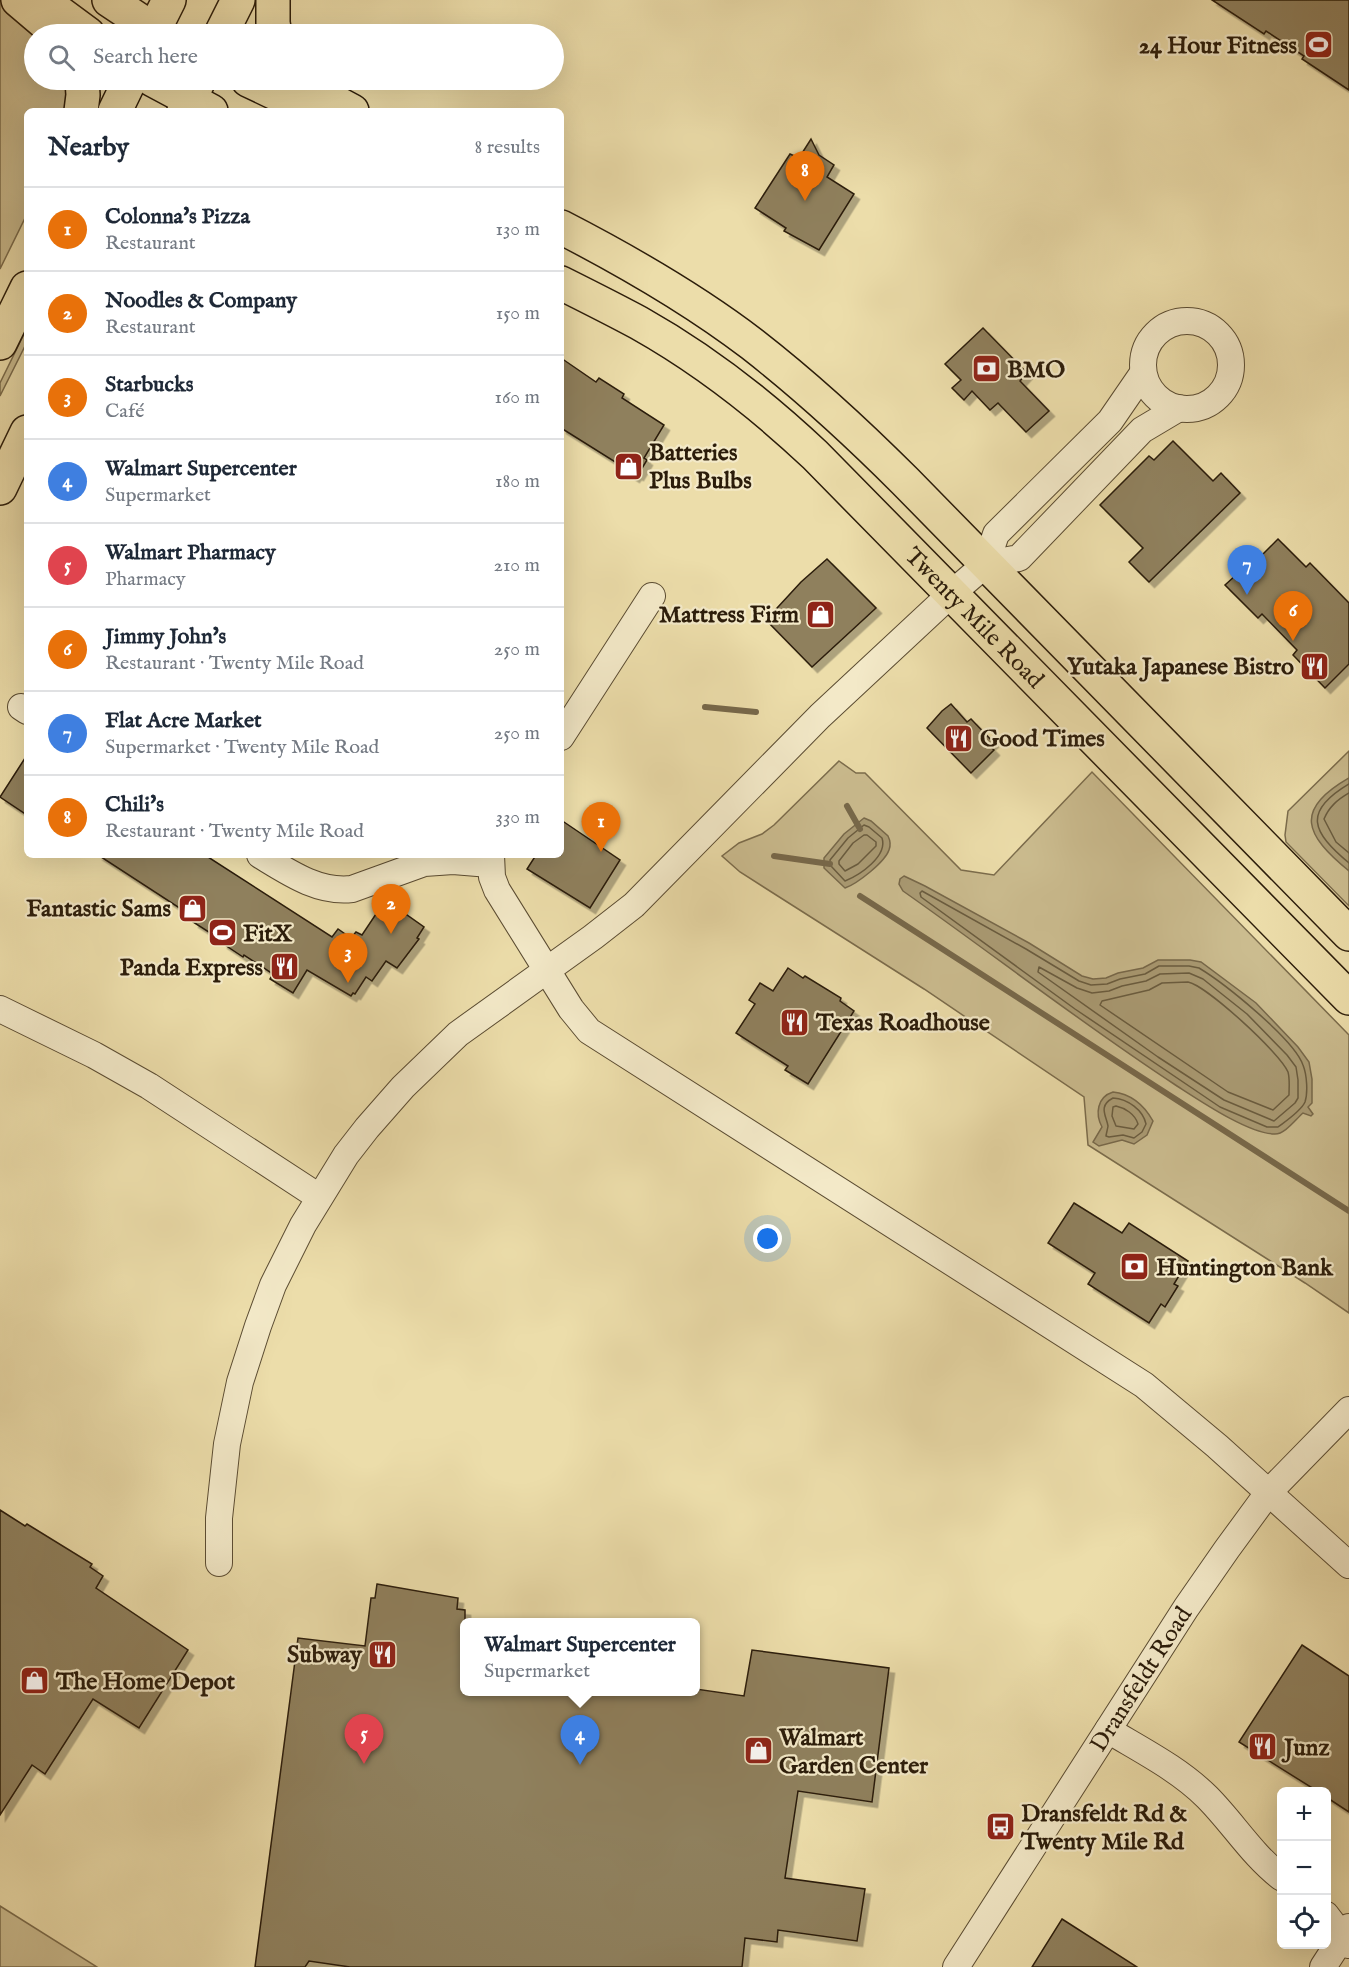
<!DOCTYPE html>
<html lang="en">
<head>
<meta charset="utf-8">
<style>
  :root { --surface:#fff; --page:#f6f6f7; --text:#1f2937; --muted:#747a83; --line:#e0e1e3; --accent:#8f2418 }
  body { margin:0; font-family:"IM FELL English",serif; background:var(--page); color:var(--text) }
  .controls { position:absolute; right:18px; bottom:18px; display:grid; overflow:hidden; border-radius:9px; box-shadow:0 6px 24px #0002 }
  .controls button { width:54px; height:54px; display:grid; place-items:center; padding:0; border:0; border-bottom:2px solid var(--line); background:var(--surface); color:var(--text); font:30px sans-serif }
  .you { position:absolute; left:768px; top:1239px; width:21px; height:21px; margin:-15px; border:4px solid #fff; border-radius:50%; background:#1a73e8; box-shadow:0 0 0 9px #1a73e833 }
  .badge { display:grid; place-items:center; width:39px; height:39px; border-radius:50%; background:var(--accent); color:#fff; font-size:20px; font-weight:700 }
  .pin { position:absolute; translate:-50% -50px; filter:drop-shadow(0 2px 3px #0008) }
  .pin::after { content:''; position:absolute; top:32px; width:21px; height:18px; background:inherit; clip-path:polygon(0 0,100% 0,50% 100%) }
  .popup { position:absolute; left:460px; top:1618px; width:240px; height:78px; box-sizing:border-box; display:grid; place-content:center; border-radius:9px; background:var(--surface); filter:drop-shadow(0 2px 4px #0005); font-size:20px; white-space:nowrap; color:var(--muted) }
  .popup b { font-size:22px; color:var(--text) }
  .popup::after { content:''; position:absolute; left:50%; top:100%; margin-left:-12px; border:12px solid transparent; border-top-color:var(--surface) }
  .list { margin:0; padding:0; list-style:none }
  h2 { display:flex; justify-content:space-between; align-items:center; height:78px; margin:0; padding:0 24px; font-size:26px }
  h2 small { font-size:20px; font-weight:400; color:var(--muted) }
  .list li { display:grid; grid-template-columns:39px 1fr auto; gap:18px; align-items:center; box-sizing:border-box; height:84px; padding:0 24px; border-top:2px solid var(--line) }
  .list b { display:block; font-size:22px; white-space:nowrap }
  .list p { margin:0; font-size:20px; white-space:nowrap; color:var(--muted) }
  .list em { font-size:20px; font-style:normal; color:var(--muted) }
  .icon { flex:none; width:33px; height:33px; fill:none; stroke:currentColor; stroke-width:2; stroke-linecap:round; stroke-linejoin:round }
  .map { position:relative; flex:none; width:1349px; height:1967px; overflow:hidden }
  .search { position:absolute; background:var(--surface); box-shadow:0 6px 24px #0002; left:24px; top:24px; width:540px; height:66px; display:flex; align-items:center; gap:15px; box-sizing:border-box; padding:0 21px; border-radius:33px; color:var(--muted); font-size:22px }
  .panel { position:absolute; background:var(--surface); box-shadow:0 6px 24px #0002; left:24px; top:108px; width:540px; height:750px; border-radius:9px }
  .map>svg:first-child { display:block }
  .green { fill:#cbbc8f; stroke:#7b6c4c; stroke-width:1.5 }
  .water { fill:#aa9b74; stroke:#77684a; stroke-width:1.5 }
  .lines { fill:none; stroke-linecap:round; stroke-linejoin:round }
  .shore { stroke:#6a5c3f; stroke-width:1.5 }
  .stream { stroke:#77684a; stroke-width:6 }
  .building { fill:#8f805d; stroke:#2b1c0a; stroke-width:1.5; filter:url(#shadow) }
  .minor-casing { stroke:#5b4c32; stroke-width:28 }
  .major-casing { stroke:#2b1c0a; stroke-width:36 }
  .highway-casing { stroke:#2b1c0a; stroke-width:36 }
  .minor { stroke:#f3e9c8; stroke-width:26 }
  .major { stroke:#ecddaa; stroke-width:33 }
  .highway { stroke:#ecddaa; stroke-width:33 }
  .labels { text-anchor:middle; stroke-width:4.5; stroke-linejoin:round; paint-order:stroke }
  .poi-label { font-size:24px; font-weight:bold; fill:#2b1c0a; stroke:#f3e9c8; text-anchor:start }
  .street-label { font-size:24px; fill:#2b1c0a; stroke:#f3e9c8 }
</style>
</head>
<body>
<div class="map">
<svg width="1349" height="1967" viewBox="0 0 1349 1967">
  <defs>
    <filter id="shadow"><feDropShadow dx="5.5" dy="5.5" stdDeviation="0" flood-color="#0004"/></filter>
  </defs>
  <rect width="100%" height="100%" fill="#ecddaa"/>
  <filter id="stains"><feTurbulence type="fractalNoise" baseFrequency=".00333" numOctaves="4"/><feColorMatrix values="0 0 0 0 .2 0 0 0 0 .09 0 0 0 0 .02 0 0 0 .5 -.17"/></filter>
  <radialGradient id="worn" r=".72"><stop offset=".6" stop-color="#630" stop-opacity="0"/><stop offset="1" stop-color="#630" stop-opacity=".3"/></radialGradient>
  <!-- green -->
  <g class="green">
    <path d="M0,0H8L34,34V80H74L72,111H27V214L0,269Z"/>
    <path d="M27,328V342L0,396V383Z"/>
    <path d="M1349,751V906L1286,842L1285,835L1288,811Z"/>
    <path d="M839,761L856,773H865L961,870L994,875L1092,772L1349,1035V1313L1305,1283L1088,1145L1084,1097L924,989L740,872L722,856L739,843L762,834L774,825Z"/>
    <path d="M0,1906L97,1967H0Z"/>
  </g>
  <!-- water -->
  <g class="water">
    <path d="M1349,778V871C1305,835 1293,810 1349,778Z"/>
    <path d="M864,818L871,821L888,836C890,840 891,845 889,850C885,862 857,884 845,888L824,868V858L844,834Z"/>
    <path d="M904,876L925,886L1029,943L1082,976L1093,979L1106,978L1118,973L1143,968L1158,960H1190L1201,962L1256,1003L1298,1047L1309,1062L1312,1079V1103L1308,1107L1313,1114L1311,1116L1303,1113C1295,1120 1285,1134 1275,1134C1248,1134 1196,1098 1174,1084C1081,1023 994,955 903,891L899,884L900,879Z"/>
    <path d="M1113,1092C1132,1094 1144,1105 1153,1121L1147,1135L1134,1144L1122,1140L1099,1146L1093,1142L1102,1127C1095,1114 1097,1097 1113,1092Z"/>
  </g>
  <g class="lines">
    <!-- shore -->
    <g class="shore">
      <path d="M1349,784C1302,812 1312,832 1349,863"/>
      <path d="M1349,793C1337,800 1329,807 1324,819L1336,842L1349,853"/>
      <path d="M864,825L869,827L882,838C888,856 860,875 845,881L831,866L830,860L848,838Z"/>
      <path d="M864,835H867L876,842V846L858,864L845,871L839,864V861L853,843Z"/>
      <path d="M922,891L1026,949L1079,981L1091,985L1107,984L1120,979L1145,974L1159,966H1189L1199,968C1224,983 1294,1039 1303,1065C1307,1075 1308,1093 1305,1102C1301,1111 1286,1121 1278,1127H1267L1220,1107L1075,1009L921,897L920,893Z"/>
      <path d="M1039,967L1077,988L1092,993L1109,991L1122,986L1146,981L1160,974L1189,973L1203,979L1247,1014L1287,1055L1296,1067L1298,1080V1098L1295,1103L1274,1121L1224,1100L1158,1057L1038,972Z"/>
      <path d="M1188,982C1207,986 1280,1053 1288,1072C1290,1079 1289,1087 1289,1095L1273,1110L1228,1092L1100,1005L1102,1001L1149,990L1162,983Z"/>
      <path d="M1113,1098C1128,1099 1143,1110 1146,1124L1142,1132L1134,1138L1123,1135L1109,1137L1106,1136C1106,1135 1108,1127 1108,1126C1106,1115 1098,1106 1113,1098Z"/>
      <path d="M1116,1106C1125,1108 1135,1114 1138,1124L1134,1129L1116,1126L1112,1116L1113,1107Z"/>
    </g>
    <!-- stream -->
    <g class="stream">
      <path d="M705,707L756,712"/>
      <path d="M847,806L860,829"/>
      <path d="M774,856L830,864"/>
      <path d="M860,896L1349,1211"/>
    </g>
  </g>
  <!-- building -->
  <g class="building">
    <path d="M1212,0H1349V90L1302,59L1304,56L1266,31L1264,34Z"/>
    <path d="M811,139L819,155L834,165L827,177L854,194L819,250L784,231L786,228L755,208L790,154L799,158Z"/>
    <path d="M983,328L1027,373L1020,381L1049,411L1026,432L998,403L990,410L972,391L964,400L952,388L961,380L945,364Z"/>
    <path d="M561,358L596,382L599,378L624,394L622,398L664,425L644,458L647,460L638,475L636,474L634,477L616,465L617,463L561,428Z"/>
    <path d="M1173,441L1213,481L1221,473L1240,493L1149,582L1129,562L1143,548L1100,505L1149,456L1154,460Z"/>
    <path d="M1278,539L1306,567L1310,563L1349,603V664L1325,688L1293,655L1297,650L1262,614L1258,618L1225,585L1256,557L1258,559Z"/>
    <path d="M827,559L876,608L812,667L766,620L801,582Z"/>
    <path d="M951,704L967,722L971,719L993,742L989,745L994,750L971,773L927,728L942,711Z"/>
    <path d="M27,755V815L0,797Z"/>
    <path d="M561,820L620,860L590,908L527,869L536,855H561Z"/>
    <path d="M98,855H205L332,937L338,929L351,938L356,932L362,935L384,902L397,908L424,927L417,938L419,939L397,968L386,961L372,981L366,977L355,994L353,993L351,996L307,970L293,993L270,979L273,974L244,955L243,957L222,943L223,941L193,922L195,918Z"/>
    <path d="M788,968L803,978L805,976L841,998L840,1001L854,1011L808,1084L785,1070L788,1066L736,1033L755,1004L749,1000L760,983L773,991Z"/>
    <path d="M1074,1203L1122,1233L1129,1223L1188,1261L1174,1284L1178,1286L1165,1307L1161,1304L1149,1323L1088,1284L1095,1273L1048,1243Z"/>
    <path d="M0,1510L25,1526L27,1524L92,1564L90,1567L103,1576L96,1588L188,1650L139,1728L93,1699L45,1774L32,1765L0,1815Z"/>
    <path d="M377,1584L458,1598L457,1609L465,1610V1692H696V1689L744,1696L752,1650L889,1668L872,1802L798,1791L785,1878L865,1889L857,1941L778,1930L777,1942L745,1938L742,1967H350L309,1961L305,1967H255L298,1638L365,1646L371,1598H375Z"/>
    <path d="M1302,1645L1349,1676V1812L1326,1797V1791H1317L1239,1742Z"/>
    <path d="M1062,1919L1137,1967H1032Z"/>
  </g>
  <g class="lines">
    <defs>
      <g id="minor">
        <circle cx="1187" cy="365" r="44"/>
        <path d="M986,564L996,534L1110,421L1143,373"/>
        <path d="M21,707L27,711"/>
        <path d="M561,737L652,596"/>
        <path d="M260,855C288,872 318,893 352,889L424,863L453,861L490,864"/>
        <path d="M491,855L492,877L497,890L571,1009L589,1031L1144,1385L1217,1446L1349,1565"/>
        <path d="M0,1009L94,1055L149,1086L319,1197"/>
        <path d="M219,1563V1518L227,1444L240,1382L258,1326L273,1285L303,1225L346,1155L367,1128L403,1087L458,1034L593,937L634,905L820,716L951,594L986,564L1019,558L1142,430L1179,408"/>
        <path d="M1108,1730C1141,1750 1179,1769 1207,1797C1233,1823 1252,1855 1282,1878"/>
        <path d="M1326,1915L1349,1945"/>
        <path id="s1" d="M956,1967L1186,1608L1227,1549L1268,1493L1349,1410"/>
        <path d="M1323,1967L1349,1927"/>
      </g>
      <g id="major">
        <path d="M42,0L88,34"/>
        <path d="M109,0L160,34"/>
        <path d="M153,80L211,111"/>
        <path d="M248,80L313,111"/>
        <path d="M561,227C627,261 693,299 752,344C806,386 857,433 905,481L1349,934"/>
        <path id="s2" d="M561,283C587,296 613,309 639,323C703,359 762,405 815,455L1349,998"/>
      </g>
      <g id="highway">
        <path d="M18,0L58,34"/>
        <path d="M273,0V23L275,34"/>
        <path d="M152,34L169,0"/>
        <path d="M221,34L238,0"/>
        <path d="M304,80L326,97L352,111"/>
        <path d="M81,111L83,95L82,80"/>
        <path d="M115,111L130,80"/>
        <path d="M184,111L199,80"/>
        <path d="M0,343L27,288"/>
        <path d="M0,488L27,432"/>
      </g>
    </defs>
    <!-- minor casing -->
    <use href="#minor" class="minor-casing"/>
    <!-- major casing -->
    <use href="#major" class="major-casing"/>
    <!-- highway casing -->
    <use href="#highway" class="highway-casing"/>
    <!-- minor -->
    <use href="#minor" class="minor"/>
    <!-- major -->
    <use href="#major" class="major"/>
    <!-- highway -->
    <use href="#highway" class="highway"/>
  </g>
  <!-- icons -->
  <defs>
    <symbol id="stadium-square" viewBox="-11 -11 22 22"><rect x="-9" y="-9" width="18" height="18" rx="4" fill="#8f2418" stroke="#f3e9c8"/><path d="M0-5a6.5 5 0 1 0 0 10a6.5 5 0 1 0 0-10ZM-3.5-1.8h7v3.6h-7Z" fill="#fff"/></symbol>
    <symbol id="bank-square" viewBox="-11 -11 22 22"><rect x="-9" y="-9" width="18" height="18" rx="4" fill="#8f2418" stroke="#f3e9c8"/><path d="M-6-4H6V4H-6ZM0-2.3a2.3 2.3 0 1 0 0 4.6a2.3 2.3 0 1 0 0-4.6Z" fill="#fff"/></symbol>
    <symbol id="shop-square" viewBox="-11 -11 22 22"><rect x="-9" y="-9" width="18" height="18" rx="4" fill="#8f2418" stroke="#f3e9c8"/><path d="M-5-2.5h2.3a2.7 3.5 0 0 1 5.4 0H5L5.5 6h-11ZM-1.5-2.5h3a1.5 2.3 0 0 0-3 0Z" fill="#fff"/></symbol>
    <symbol id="restaurant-square" viewBox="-11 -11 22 22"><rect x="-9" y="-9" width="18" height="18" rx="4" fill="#8f2418" stroke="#f3e9c8"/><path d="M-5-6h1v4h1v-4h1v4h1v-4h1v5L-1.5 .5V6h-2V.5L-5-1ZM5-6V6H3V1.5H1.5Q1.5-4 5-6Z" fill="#fff"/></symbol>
    <symbol id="bus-square" viewBox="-11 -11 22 22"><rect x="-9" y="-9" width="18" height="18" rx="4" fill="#8f2418" stroke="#f3e9c8"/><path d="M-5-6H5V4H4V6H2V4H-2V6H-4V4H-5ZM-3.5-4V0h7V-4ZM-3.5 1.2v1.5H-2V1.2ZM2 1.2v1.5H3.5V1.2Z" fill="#fff"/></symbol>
  </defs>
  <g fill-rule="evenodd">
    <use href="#stadium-square" x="1302" y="28" width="33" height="33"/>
    <use href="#bank-square" x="970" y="352" width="33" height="33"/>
    <use href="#shop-square" x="612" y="450" width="33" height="33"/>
    <use href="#shop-square" x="804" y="598" width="33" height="33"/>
    <use href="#restaurant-square" x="1298" y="650" width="33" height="33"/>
    <use href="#restaurant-square" x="942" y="722" width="33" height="33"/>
    <use href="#shop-square" x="176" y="892" width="33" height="33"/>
    <use href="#stadium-square" x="206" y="916" width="33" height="33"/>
    <use href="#restaurant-square" x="268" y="950" width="33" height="33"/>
    <use href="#restaurant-square" x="778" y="1006" width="33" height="33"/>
    <use href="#bank-square" x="1118" y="1250" width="33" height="33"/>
    <use href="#restaurant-square" x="366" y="1638" width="33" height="33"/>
    <use href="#shop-square" x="18" y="1664" width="33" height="33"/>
    <use href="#restaurant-square" x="1246" y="1730" width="33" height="33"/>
    <use href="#shop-square" x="742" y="1734" width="33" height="33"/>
    <use href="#bus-square" x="984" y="1810" width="33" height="33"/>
  </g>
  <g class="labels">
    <!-- poi labels -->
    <g class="poi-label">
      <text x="1297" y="53" text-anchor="end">24 Hour Fitness</text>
      <text x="1007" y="377">BMO</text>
      <text x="649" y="460">Batteries<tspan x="649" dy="28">Plus Bulbs</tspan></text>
      <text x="799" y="622" text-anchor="end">Mattress Firm</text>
      <text x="1294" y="674" text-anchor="end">Yutaka Japanese Bistro</text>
      <text x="980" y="746">Good Times</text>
      <text x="171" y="916" text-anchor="end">Fantastic Sams</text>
      <text x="243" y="941">FitX</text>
      <text x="263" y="975" text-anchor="end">Panda Express</text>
      <text x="816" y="1030">Texas Roadhouse</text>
      <text x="1156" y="1275">Huntington Bank</text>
      <text x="362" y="1662" text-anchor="end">Subway</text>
      <text x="56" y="1689">The Home Depot</text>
      <text x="779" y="1745">Walmart<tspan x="779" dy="28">Garden Center</tspan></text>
      <text x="1284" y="1755">Junz</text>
      <text x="1021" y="1821">Dransfeldt Rd &amp;<tspan x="1021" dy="28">Twenty Mile Rd</tspan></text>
    </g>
    <!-- street labels -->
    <g class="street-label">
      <text dy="8" stroke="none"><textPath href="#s2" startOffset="536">Twenty Mile Road</textPath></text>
      <text dy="8" stroke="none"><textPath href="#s1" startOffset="342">Dransfeldt Road</textPath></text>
    </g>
  </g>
  <rect width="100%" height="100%" filter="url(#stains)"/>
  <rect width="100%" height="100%" fill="url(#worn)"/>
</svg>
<div class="controls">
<button>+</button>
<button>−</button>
<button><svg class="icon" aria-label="locate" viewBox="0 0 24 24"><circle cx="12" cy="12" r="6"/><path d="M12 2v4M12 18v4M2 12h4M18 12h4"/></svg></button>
</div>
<div class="you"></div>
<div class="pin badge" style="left:601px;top:852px;background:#e8710a">1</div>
<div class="pin badge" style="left:391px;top:934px;background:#e8710a">2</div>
<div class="pin badge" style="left:348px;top:983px;background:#e8710a">3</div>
<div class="pin badge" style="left:580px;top:1765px;background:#3f7fe0">4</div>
<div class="popup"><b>Walmart Supercenter</b>Supermarket</div>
<div class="pin badge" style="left:364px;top:1764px;background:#e0444e">5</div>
<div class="pin badge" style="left:1293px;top:641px;background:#e8710a">6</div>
<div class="pin badge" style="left:1247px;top:595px;background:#3f7fe0">7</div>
<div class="pin badge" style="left:805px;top:201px;background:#e8710a">8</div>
<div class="search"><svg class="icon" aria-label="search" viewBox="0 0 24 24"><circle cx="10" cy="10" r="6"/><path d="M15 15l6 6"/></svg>Search here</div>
<section class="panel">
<h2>Nearby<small>8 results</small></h2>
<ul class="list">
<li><span class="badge" style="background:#e8710a">1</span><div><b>Colonna's Pizza</b><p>Restaurant</p></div><em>130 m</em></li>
<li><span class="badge" style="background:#e8710a">2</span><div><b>Noodles &amp; Company</b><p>Restaurant</p></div><em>150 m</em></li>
<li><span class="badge" style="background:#e8710a">3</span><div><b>Starbucks</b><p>Café</p></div><em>160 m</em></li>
<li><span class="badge" style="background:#3f7fe0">4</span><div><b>Walmart Supercenter</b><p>Supermarket</p></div><em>180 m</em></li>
<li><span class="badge" style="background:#e0444e">5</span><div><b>Walmart Pharmacy</b><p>Pharmacy</p></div><em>210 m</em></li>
<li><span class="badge" style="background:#e8710a">6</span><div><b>Jimmy John's</b><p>Restaurant · Twenty Mile Road</p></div><em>250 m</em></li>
<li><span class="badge" style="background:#3f7fe0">7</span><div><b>Flat Acre Market</b><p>Supermarket · Twenty Mile Road</p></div><em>250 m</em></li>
<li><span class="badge" style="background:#e8710a">8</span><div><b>Chili's</b><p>Restaurant · Twenty Mile Road</p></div><em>330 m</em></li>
</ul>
</section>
</div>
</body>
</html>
